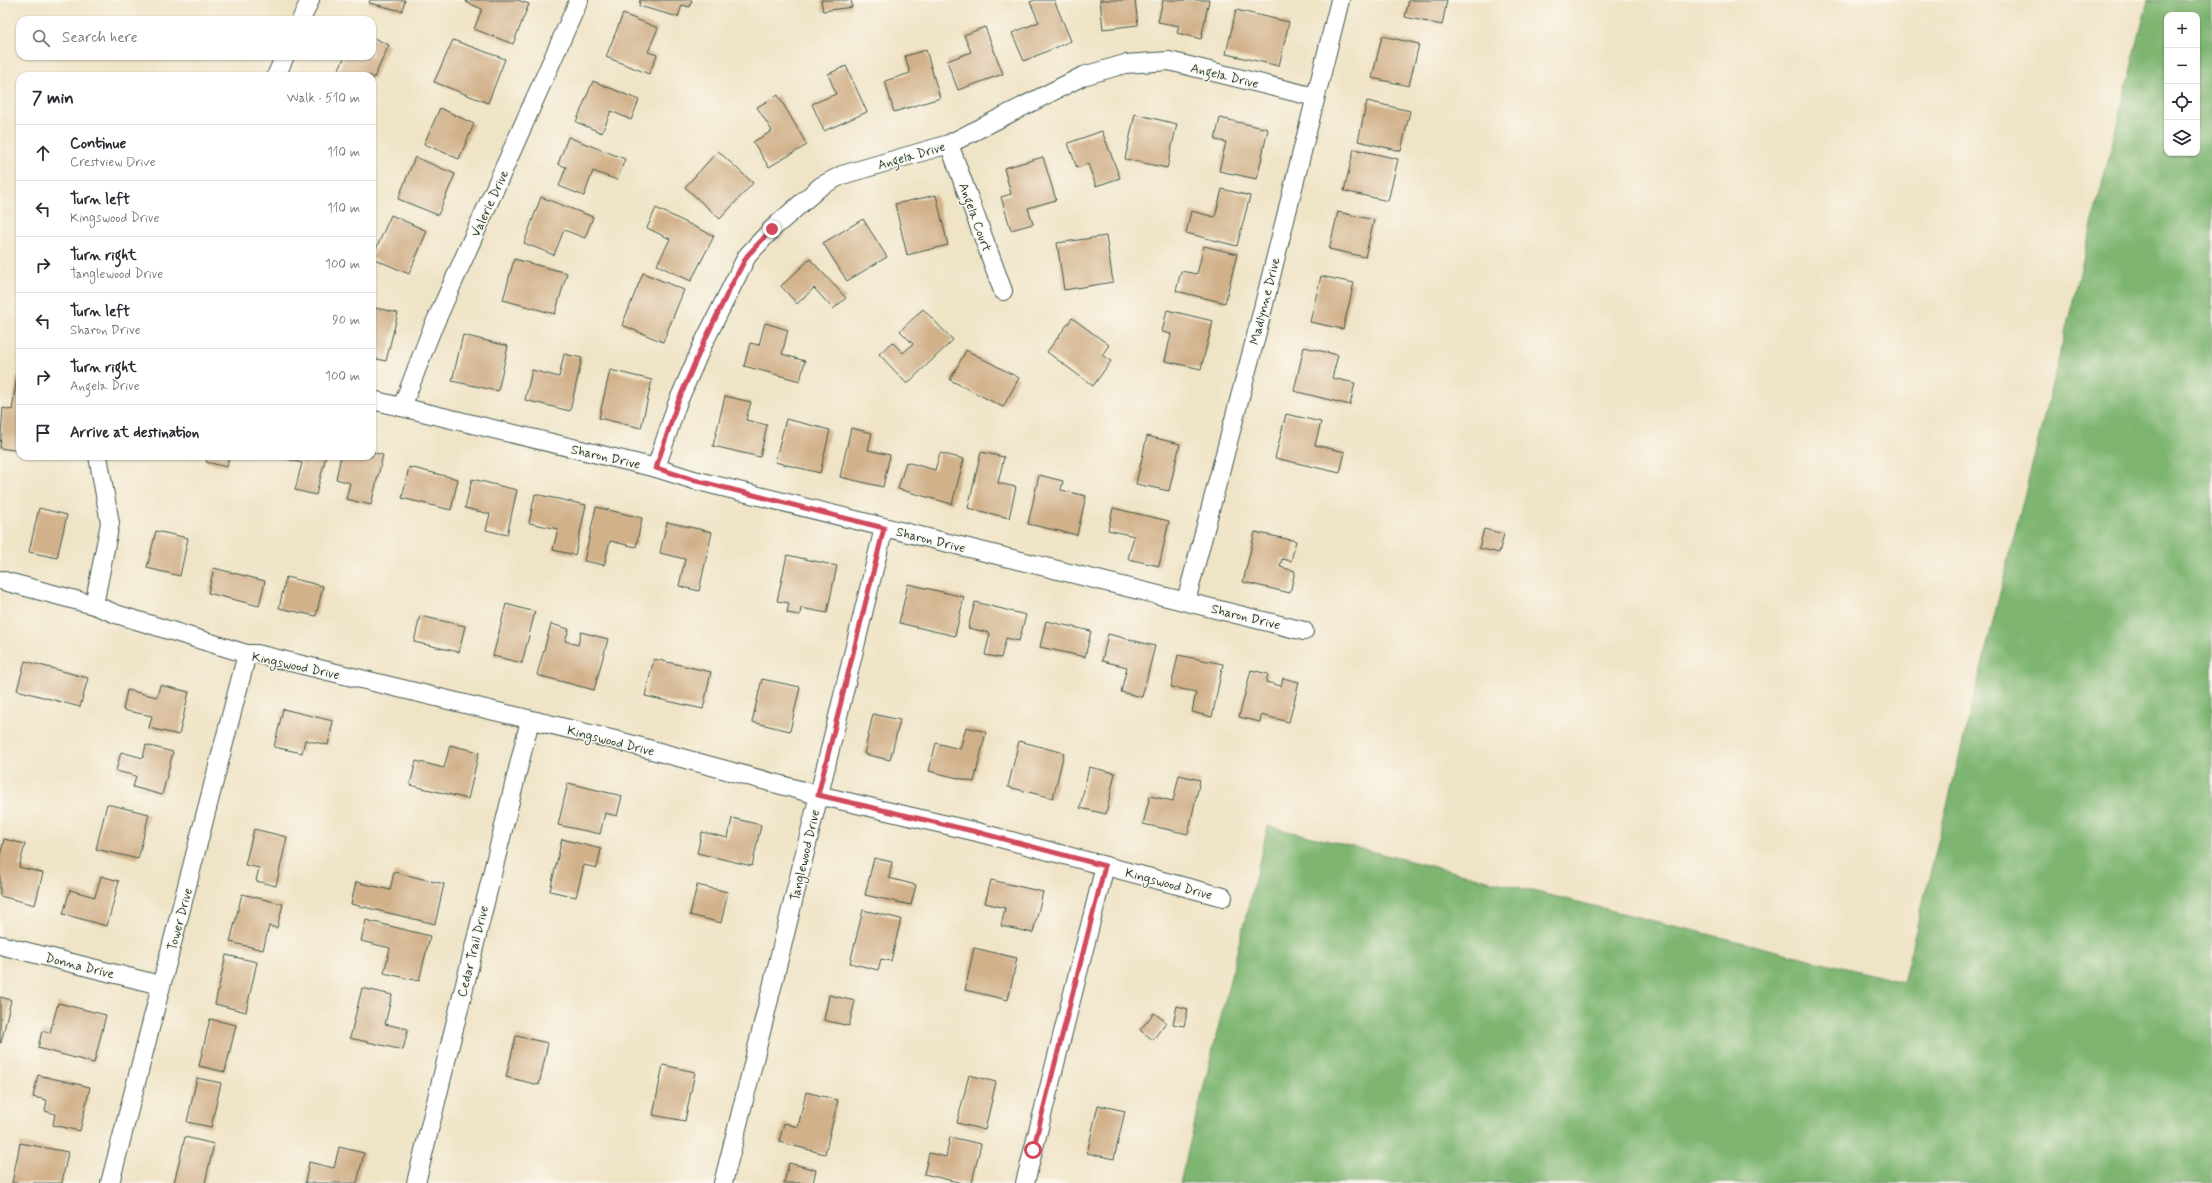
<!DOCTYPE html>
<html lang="en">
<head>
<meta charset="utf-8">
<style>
  :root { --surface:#fff; --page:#f2f2f3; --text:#2b2b33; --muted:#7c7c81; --line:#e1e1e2 }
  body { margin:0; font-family:Mynerve,sans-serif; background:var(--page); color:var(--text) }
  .controls { position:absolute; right:12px; top:12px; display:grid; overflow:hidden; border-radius:8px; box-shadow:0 1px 3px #0004 }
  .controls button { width:36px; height:36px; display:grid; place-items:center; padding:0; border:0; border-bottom:1px solid var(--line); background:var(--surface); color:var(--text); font:20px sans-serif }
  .stop { position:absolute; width:12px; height:12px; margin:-9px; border:3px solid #d1495b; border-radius:50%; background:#fff }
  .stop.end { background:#d1495b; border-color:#fff; box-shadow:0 1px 4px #0008 }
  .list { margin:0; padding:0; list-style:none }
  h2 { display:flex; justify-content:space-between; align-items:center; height:52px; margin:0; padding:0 16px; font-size:17px }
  h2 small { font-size:13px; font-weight:400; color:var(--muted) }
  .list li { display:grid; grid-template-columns:26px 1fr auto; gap:12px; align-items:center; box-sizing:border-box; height:56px; padding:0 16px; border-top:1px solid var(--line) }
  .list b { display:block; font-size:15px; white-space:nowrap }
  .list p { margin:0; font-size:13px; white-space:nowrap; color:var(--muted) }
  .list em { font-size:13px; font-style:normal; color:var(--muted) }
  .icon { flex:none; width:22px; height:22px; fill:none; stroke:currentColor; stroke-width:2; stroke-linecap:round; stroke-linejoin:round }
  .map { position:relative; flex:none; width:2212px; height:1183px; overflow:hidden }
  .search { position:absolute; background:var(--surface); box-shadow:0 1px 3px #0004; left:16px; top:16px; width:360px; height:44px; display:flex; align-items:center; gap:10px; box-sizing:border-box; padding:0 14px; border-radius:12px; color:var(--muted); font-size:15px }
  .panel { position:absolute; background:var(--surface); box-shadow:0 1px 3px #0004; left:16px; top:72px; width:360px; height:388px; border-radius:12px }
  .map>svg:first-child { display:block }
  .forest { fill:#7eb571; stroke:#4e7952; fill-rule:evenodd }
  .building { fill:#d1b18a }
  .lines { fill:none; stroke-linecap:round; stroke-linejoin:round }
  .street-casing { stroke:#3e564a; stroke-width:20 }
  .street { stroke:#fff; stroke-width:18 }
  .route { stroke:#d1495b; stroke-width:5 }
  .labels { text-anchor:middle; stroke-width:3; stroke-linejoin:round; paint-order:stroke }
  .street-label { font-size:13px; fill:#1f3d34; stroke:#fbf7ec }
</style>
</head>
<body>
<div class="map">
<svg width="2212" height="1183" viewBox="0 0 2212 1183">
  <rect width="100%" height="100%" fill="#fbf7ec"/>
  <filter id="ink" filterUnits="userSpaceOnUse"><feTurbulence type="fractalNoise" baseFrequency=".025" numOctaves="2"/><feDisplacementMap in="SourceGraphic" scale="8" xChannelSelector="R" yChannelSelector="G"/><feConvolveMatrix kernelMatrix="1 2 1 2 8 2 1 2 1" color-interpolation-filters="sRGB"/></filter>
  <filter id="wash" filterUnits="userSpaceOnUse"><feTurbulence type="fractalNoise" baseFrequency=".012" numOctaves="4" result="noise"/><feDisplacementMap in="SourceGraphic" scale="16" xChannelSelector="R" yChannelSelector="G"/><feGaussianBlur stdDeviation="0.9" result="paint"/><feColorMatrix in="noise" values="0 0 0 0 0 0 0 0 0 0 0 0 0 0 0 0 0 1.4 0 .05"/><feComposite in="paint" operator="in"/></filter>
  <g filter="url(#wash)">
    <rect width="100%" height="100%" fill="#f0e4c7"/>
    <!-- forest -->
    <path class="forest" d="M2148,0H2212V1183H1180L1268,826L1903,982ZM2167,15H2197V153H2167Z"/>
    <g id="blocks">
      <!-- building -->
      <g class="building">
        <path d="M370,0H405L402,11L369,3Z"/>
        <path d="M467,0H518L529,4L513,44L474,29L482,9L466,2Z"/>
        <path d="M640,0H692L690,7L682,5L678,17L639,6Z"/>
        <path d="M821,0H851L852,7L823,11Z"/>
        <path d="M1035,0H1054L1071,41L1024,61L1012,33L1039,22L1030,2Z"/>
        <path d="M1100,0H1135L1138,25L1103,29Z"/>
        <path d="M1163,0H1209L1201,39L1177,33L1179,26L1158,22Z"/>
        <path d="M1409,0H1447L1442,25L1405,17Z"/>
        <path d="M1236,10L1289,22L1279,66L1226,54Z"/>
        <path d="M623,14L658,28L648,52L657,55L649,74L606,57Z"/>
        <path d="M985,27L1003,74L958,90L947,61L971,52L964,35Z"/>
        <path d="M1382,36L1419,44L1409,86L1372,78Z"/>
        <path d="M372,37L389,45L372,82V76H349L338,71L345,56H372Z"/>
        <path d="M453,40L505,59L488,103L434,82Z"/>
        <path d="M926,50L940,98L894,112L885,81L910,73L905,56Z"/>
        <path d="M846,66L867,112L824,131L812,104L836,94L828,74Z"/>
        <path d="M593,81L639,100L631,120L611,111L602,133L576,122Z"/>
        <path d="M778,95L807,145L769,167L753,142L772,131L757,107Z"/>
        <path d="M1367,101L1410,111L1401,151L1358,141Z"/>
        <path d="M440,108L474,124L459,159L424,144Z"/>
        <path d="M1135,114L1177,124L1167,168L1125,159Z"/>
        <path d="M1220,118L1268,129L1257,179L1219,171L1226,142L1215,140Z"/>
        <path d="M1102,131L1120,178L1096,186L1088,164L1077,168L1068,143Z"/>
        <path d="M568,137L625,159L617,180L593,171L584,196L559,186L566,167L558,164Z"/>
        <path d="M1354,149L1398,159L1388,201L1344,191Z"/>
        <path d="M718,151L753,183L720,219L685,187Z"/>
        <path d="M415,157L455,174L438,215L398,199Z"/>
        <path d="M1043,157L1056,200L1028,208L1033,224L1011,230L1001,197L1011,194L1004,168Z"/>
        <path d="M1222,189L1250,196L1237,246L1186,233L1191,211L1215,217Z"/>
        <path d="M936,195L948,245L907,255L895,204Z"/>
        <path d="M541,197L593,217L585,238L564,230L554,255L524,243Z"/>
        <path d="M656,208L714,236L691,281L657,265L670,239L647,228Z"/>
        <path d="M1338,212L1374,220L1365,257L1329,249Z"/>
        <path d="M391,215L427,231L409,274L372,258Z"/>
        <path d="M863,219L887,257L847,281L823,243Z"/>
        <path d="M1106,236L1113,282L1064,290L1057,243Z"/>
        <path d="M1204,246L1237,254L1225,303L1176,291L1181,271L1197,274Z"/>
        <path d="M514,259L567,273L555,314L503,300Z"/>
        <path d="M810,259L846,298L833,309L814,288L797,304L781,286Z"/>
        <path d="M643,273L684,290L663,342L622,325Z"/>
        <path d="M1321,276L1354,283L1343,329L1310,322Z"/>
        <path d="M376,308L398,313L386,361L372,358V318Z"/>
        <path d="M923,309L953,340L907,384L879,354L892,342L903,353L913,344L900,331Z"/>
        <path d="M1167,310L1213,321L1201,369L1165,361L1171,334L1162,332Z"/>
        <path d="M1072,318L1109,345L1102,355L1111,361L1093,386L1047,352Z"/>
        <path d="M765,323L788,330L782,354L805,361L800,381L744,366L750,343L759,345Z"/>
        <path d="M463,335L508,346L498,391L452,381Z"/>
        <path d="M1304,347L1338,355L1332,378L1355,383L1350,405L1294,391Z"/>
        <path d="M966,350L1019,378L1003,407L950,380Z"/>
        <path d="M564,354L582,358L570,411L525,400L532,370L559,377Z"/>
        <path d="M610,370L652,380L641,428L599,418Z"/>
        <path d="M17,376H20V451L0,448L3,408L12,410Z"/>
        <path d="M725,396L751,402L746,420L767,425L760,457L713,446Z"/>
        <path d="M1286,414L1321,422L1315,445L1345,452L1340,473L1275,458Z"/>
        <path d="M786,419L830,430L820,473L775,462Z"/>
        <path d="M851,428L872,433L868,450L890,455L883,487L840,477Z"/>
        <path d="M1147,436L1180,444L1169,491L1136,484Z"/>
        <path d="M372,452L383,455L371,505L346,499L350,483L336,479L341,456H372Z"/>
        <path d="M981,452L1004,457L998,483L1016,487L1009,518L968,508Z"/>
        <path d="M940,453L964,459L952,504L898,489L906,462L935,470Z"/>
        <path d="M144,456H157L156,459Z"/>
        <path d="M208,456H229L227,467L206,462Z"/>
        <path d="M276,456H326L316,495L295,490L302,463Z"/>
        <path d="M409,467L458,479L451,510L402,498Z"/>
        <path d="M1039,475L1063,481L1061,490L1086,496L1077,535L1028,524Z"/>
        <path d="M472,479L517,490L507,535L486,530L490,514L465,508Z"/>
        <path d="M535,494L586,505L575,555L553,550L558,529L529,523Z"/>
        <path d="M596,507L642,518L636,547L610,541L604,565L584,561Z"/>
        <path d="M39,508L67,515L57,558L29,552Z"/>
        <path d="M1113,508L1169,521L1159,566L1128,559L1134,536L1108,530Z"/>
        <path d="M667,522L712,532L699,591L679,586L685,559L660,553Z"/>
        <path d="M1484,529L1504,534L1499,553L1479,548Z"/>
        <path d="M156,531L188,538L180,576L147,568Z"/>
        <path d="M1255,532L1296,541L1291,561L1282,559L1280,567L1295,571L1290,593L1243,582Z"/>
        <path d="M787,555L837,566L827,613L801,608L800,615L787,613L789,603L777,601Z"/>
        <path d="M214,568L265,581L259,606L208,593Z"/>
        <path d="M286,577L323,586L316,616L279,608Z"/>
        <path d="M908,584L964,597L955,636L899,623Z"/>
        <path d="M975,602L1026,615L1019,641L1006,638L1001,658L985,655L990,633L968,628Z"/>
        <path d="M506,604L535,612L522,663L493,656Z"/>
        <path d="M420,616L465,626L459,652L414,642Z"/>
        <path d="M1046,621L1091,631L1085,657L1040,647Z"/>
        <path d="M551,624L569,629L565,641L578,645L581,632L608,639L594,690L537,675Z"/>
        <path d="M1108,634L1155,646L1142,697L1121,692L1127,667L1102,661Z"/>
        <path d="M1178,655L1223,664L1212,717L1192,712L1196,692L1171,687Z"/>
        <path d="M654,659L711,672L703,709L645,696Z"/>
        <path d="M25,661L88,678L80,707L17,690Z"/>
        <path d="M1251,670L1268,674L1266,682L1281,686L1283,678L1299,682L1289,722L1261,715L1260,722L1239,717Z"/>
        <path d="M762,679L800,687L790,731L752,722Z"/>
        <path d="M160,685L189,692L179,735L149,728L152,716L123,710L127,690L157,697Z"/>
        <path d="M283,709L333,721L328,745L305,740L302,753L274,747Z"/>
        <path d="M873,714L900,720L890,760L864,754Z"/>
        <path d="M966,727L986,732L974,782L929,771L936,743L960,749Z"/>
        <path d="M1019,741L1064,753L1053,798L1008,787Z"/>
        <path d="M146,745L173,752L162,795L133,787L136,776L116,771L121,752L143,758Z"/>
        <path d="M450,745L479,752L468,799L410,785L416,761L444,768Z"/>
        <path d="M1089,767L1115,773L1106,814L1080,808Z"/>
        <path d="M1179,775L1200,780L1188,834L1143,824L1150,796L1173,801Z"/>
        <path d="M568,783L622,796L617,816L605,813L600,834L558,825Z"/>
        <path d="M107,804L149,814L138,859L96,849Z"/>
        <path d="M732,818L761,825L752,866L697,853L702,832L728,838Z"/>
        <path d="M254,829L287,837L276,886L256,881L259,868L245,865Z"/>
        <path d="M4,839L25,844L19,867L43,873L35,905L0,896V857Z"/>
        <path d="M562,839L601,849L597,868L584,865L576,897L550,891Z"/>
        <path d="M874,858L892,862L889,878L916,885L911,905L865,895Z"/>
        <path d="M394,872L444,884L435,924L351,904L356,882L390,890Z"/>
        <path d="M101,876L119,881L107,926L63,914L70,890L95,897Z"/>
        <path d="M991,880L1043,892L1033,933L1001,926L1005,908L985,903Z"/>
        <path d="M697,885L728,892L721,923L690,915Z"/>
        <path d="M242,894L283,904L277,928L269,926L263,950L230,942Z"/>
        <path d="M863,910L901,919L891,961L881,959L878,970L850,963Z"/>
        <path d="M366,920L430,936L419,981L384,973L390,948L361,941Z"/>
        <path d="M974,948L1017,958L1008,1000L965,990Z"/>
        <path d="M226,955L257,962L246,1012L215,1004Z"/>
        <path d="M362,988L392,995L385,1024L408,1029L403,1050L350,1038Z"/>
        <path d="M829,995L855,1001L849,1026L824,1020Z"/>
        <path d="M0,997L11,1000L1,1043H0Z"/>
        <path d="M58,1003L106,1015L94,1063L38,1048L42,1031L50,1033Z"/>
        <path d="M1177,1006L1188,1009L1184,1026L1173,1024Z"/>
        <path d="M1154,1013L1166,1022L1153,1040L1140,1030Z"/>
        <path d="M210,1019L236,1025L225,1072L199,1066Z"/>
        <path d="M516,1036L548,1043L539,1085L506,1077Z"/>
        <path d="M663,1065L695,1072L685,1121L653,1115Z"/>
        <path d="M38,1075L90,1087L80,1131L53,1125L55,1114L45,1111L47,1100L33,1097Z"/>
        <path d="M969,1075L996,1082L985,1130L957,1123Z"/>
        <path d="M197,1078L221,1083L211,1127L187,1122Z"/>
        <path d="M806,1092L838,1100L825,1154L779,1142L784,1123L798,1127Z"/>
        <path d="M1098,1105L1125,1111L1114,1159L1087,1153Z"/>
        <path d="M185,1137L214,1144L205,1183H174Z"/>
        <path d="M950,1137L981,1144L972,1183H962L924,1174L929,1153L946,1157Z"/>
        <path d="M20,1143L68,1152L62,1183H12Z"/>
        <path d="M339,1147L364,1153L357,1183H305L309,1162L334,1168Z"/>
        <path d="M789,1163L816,1170L813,1183H784Z"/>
      </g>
    </g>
  </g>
  <g filter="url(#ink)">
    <use href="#blocks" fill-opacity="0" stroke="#3e564a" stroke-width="1"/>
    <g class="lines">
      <defs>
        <g id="street">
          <path d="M301,20L310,0"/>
          <path d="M276,76L285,56"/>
          <path d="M949,144L1003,291"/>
          <path d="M372,400L656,468L694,480L1304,631"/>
          <path d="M402,407L430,334L579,0"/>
          <path d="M656,468L677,404L703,344L747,256L772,229L821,186L842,175L949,144L1083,76L1125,64L1169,61L1315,97"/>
          <path d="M0,580L94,605L116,614L247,654H257L615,740L818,795L977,832L1223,897"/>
          <path d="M1186,601L1255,340L1340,0"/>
          <path d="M94,605L110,523L98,456"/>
          <path d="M0,945L160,985"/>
          <path d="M110,1183L247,654"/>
          <path d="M416,1183L530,720"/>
          <path d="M723,1183C779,965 830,746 884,528"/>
          <path d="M1025,1183L1105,866"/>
        </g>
      </defs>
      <!-- street casing -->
      <use href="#street" class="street-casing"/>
      <!-- street -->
      <use href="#street" class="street"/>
    </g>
  </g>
  <g class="lines" filter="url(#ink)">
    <!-- route -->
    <path class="route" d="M772,229L747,256L729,290L703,344L677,404L656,468L694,480L884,528L818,795L977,832L1105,866L1033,1150"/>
  </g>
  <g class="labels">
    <!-- street labels -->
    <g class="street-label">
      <text transform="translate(1225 75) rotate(14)" y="5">Angela Drive</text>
      <text transform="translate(911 155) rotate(-16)" y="5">Angela Drive</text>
      <text transform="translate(489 203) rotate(-65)" y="5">Valerie Drive</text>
      <text transform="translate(976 217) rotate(70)" y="5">Angela Court</text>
      <text transform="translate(1264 301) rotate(-76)" y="5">Madlynne Drive</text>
      <text transform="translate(606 456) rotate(13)" y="5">Sharon Drive</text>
      <text transform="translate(931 539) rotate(14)" y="5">Sharon Drive</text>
      <text transform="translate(1246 616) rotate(14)" y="5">Sharon Drive</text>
      <text transform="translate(296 665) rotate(12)" y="5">Kingswood Drive</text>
      <text transform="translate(611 740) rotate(14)" y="5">Kingswood Drive</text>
      <text transform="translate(804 855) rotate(-77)" y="5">Tanglewood Drive</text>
      <text transform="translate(1169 883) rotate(15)" y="5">Kingswood Drive</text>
      <text transform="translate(179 919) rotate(-75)" y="5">Tower Drive</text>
      <text transform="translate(472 951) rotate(-76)" y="5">Cedar Trail Drive</text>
      <text transform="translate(80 965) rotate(14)" y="5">Donna Drive</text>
    </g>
  </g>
</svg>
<div class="controls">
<button>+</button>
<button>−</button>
<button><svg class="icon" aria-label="locate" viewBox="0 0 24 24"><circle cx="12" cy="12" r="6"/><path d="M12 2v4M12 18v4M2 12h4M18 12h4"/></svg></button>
<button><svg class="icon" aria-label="layers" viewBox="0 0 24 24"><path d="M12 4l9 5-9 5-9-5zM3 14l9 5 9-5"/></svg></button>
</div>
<div class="stop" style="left:1033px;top:1150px"></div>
<div class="stop end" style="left:772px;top:229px"></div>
<div class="search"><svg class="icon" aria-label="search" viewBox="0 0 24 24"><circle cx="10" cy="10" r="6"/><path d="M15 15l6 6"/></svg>Search here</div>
<section class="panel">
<h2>7 min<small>Walk · 510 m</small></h2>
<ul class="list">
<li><svg class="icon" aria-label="ahead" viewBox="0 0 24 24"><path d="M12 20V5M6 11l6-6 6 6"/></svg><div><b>Continue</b><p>Crestview Drive</p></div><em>110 m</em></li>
<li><svg class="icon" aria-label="left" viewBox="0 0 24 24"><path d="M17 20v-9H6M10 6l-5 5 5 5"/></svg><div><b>Turn left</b><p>Kingswood Drive</p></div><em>110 m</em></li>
<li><svg class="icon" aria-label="right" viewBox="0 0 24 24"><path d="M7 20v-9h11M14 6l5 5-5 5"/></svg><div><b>Turn right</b><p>Tanglewood Drive</p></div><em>100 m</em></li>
<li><svg class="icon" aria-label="left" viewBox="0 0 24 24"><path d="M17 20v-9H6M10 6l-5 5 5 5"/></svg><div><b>Turn left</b><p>Sharon Drive</p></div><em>90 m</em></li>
<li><svg class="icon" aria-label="right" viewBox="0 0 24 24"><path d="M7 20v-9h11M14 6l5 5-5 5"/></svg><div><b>Turn right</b><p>Angela Drive</p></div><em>100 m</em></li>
<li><svg class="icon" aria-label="arrive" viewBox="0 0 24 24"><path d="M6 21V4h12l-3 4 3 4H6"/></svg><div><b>Arrive at destination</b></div></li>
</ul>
</section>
</div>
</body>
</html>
